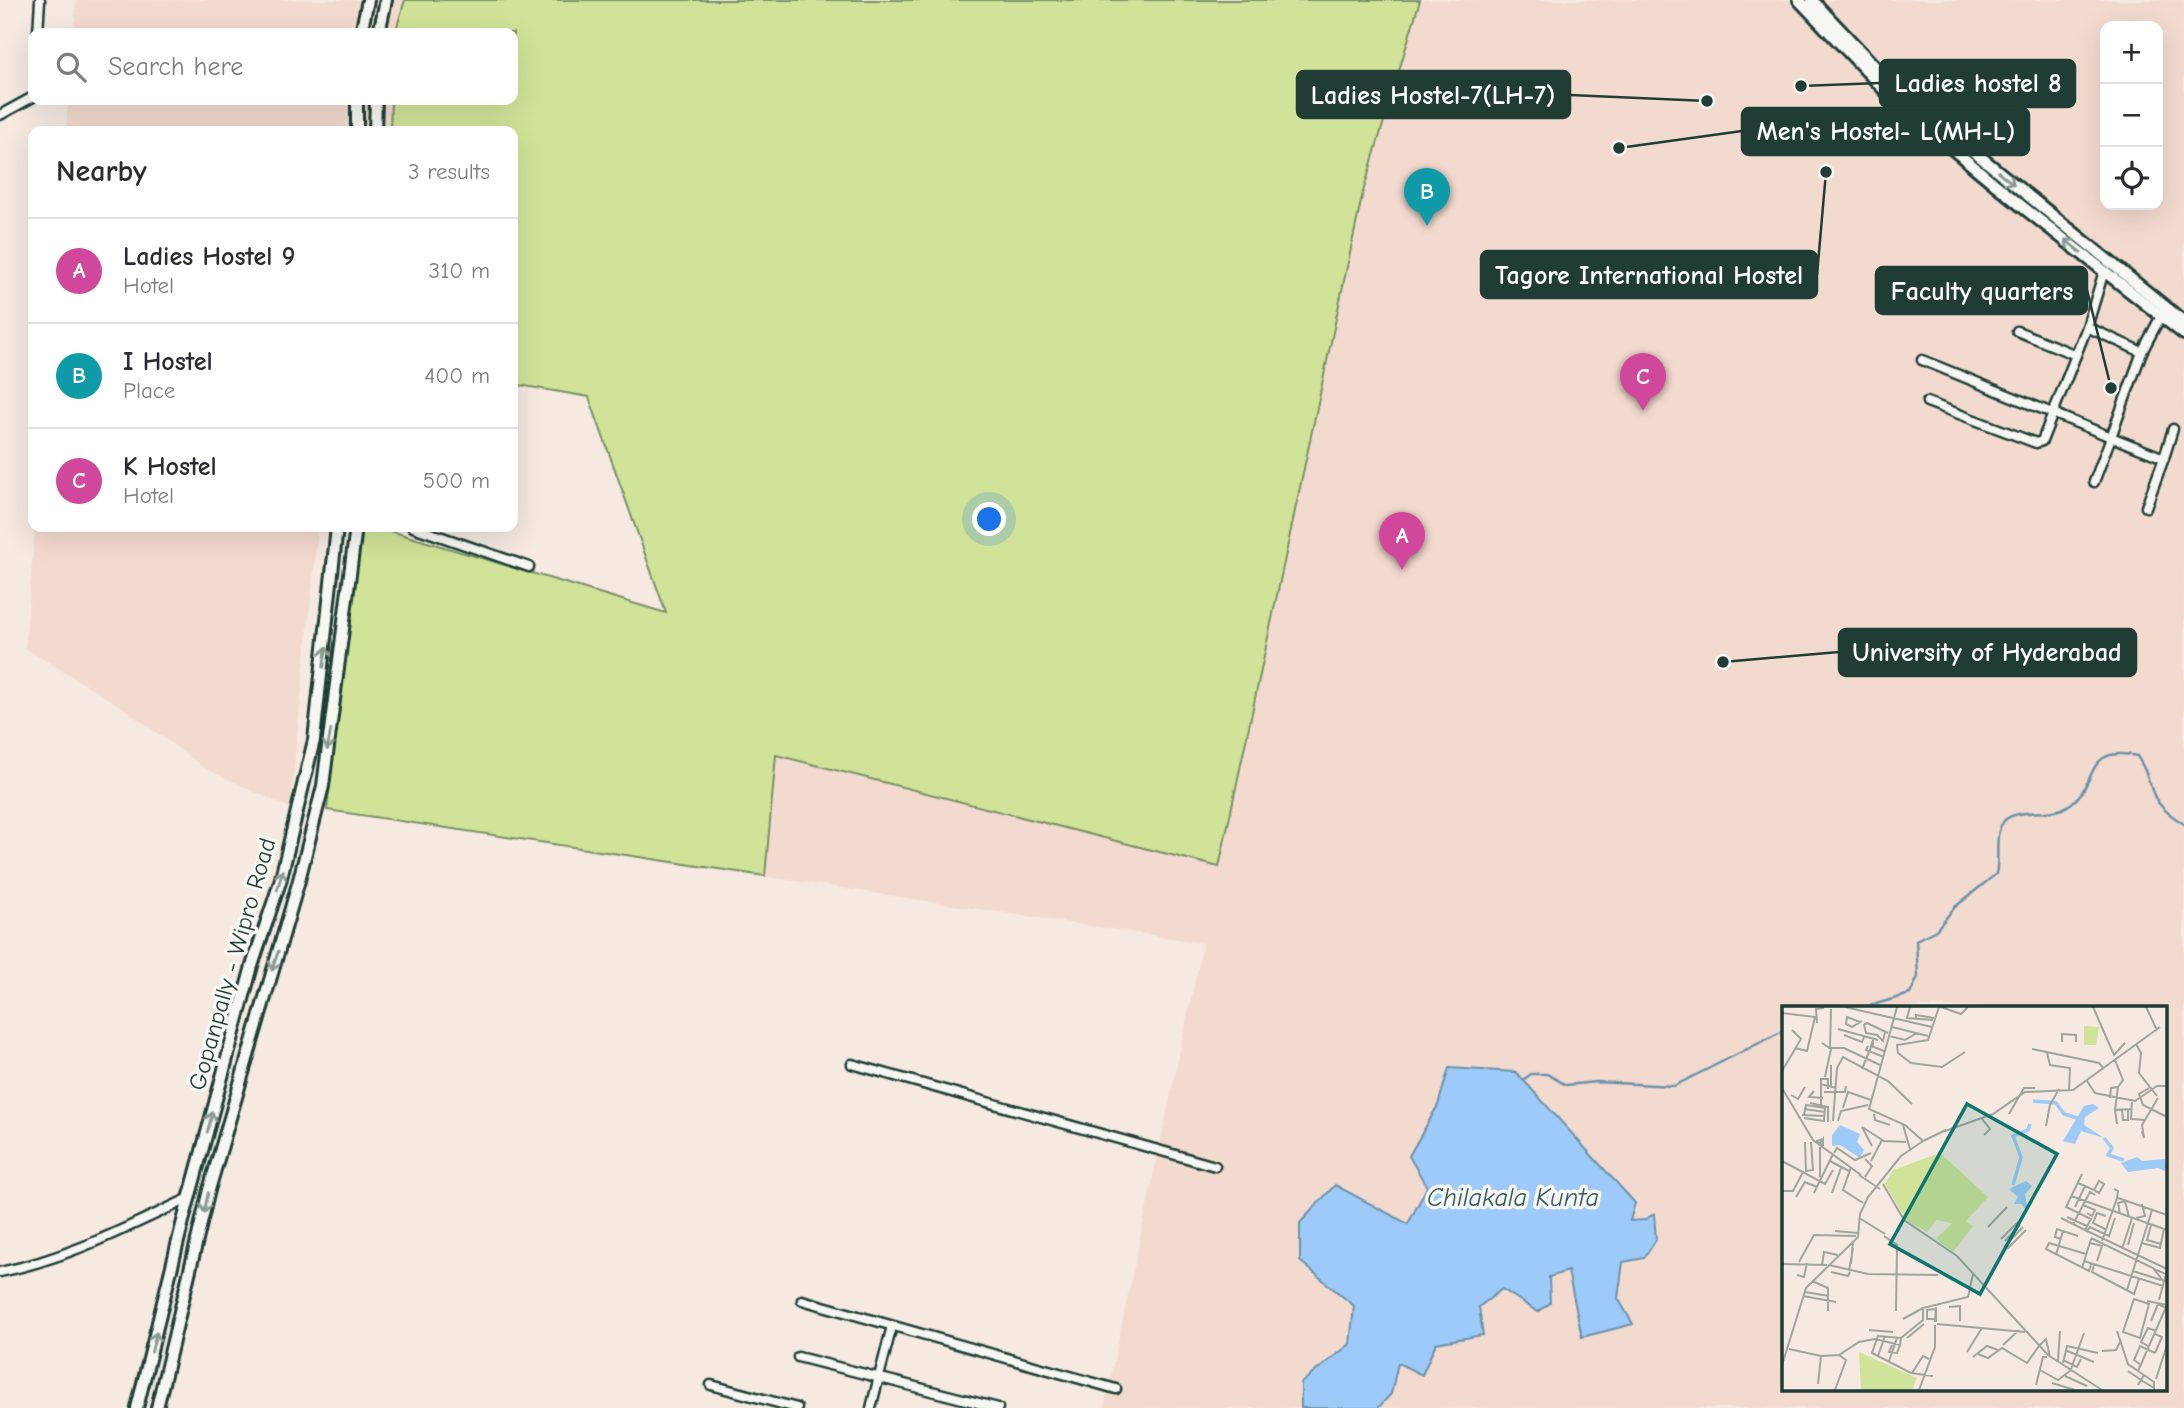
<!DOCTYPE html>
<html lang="en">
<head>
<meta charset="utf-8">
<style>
  :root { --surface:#fff; --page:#f2f2f3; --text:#2b2b33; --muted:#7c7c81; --line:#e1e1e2; --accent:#111827 }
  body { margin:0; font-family:"Comic Neue",sans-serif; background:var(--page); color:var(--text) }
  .controls { position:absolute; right:21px; top:21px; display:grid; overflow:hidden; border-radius:14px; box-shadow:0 7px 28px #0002 }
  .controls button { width:63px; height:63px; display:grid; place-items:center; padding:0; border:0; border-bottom:2px solid var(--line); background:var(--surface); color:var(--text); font:35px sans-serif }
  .you { position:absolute; left:990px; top:520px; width:24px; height:24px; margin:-18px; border:5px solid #fff; border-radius:50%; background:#1a73e8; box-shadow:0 0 0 10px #1a73e833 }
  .badge { display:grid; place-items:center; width:46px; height:46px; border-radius:50%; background:var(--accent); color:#fff; font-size:23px; font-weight:700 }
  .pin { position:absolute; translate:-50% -58px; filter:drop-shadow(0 2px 4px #0008) }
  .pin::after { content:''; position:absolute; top:37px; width:24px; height:21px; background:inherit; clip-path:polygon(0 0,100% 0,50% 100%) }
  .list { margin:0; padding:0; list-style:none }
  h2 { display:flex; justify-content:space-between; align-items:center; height:91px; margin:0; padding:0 28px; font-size:30px }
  h2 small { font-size:23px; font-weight:400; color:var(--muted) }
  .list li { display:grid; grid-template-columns:46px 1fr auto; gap:21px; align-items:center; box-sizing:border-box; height:105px; padding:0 28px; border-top:2px solid var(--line) }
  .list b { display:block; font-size:26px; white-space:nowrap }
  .list p { margin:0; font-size:23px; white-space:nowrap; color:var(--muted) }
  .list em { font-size:23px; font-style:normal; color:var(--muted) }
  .icon { flex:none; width:38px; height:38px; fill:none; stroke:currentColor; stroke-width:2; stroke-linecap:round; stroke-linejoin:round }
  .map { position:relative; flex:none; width:2184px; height:1408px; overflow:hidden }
  .search { position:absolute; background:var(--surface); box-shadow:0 7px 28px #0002; left:28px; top:28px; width:490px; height:77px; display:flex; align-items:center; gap:18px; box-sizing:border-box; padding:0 24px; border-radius:14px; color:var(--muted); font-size:26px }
  .panel { position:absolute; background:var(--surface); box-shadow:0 7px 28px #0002; left:28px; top:126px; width:490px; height:406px; border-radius:14px }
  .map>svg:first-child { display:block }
  .built { fill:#f3dacf; fill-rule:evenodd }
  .green { fill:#d1e398; stroke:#789066; stroke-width:2 }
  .water { fill:#9dcaf8; stroke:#6b92aa; stroke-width:2 }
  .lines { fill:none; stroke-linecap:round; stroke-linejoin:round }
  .stream { stroke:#6b92aa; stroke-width:2.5 }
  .street-casing { stroke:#1f3d34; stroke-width:13 }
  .secondary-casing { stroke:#1f3d34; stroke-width:16 }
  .street { stroke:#f6f6f2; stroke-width:8 }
  .secondary { stroke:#f6f6f2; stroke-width:10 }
  .oneway { stroke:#8a9a93 }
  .labels { text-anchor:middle; stroke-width:7; stroke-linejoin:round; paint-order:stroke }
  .street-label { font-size:24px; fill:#1f3d34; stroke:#f6f6f2 }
  .water-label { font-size:26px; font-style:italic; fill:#38595b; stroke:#f6f6f2 }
  .inset-river { fill:none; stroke:#9dcaf8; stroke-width:3.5 }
  .inset-road { fill:none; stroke:#9fa49c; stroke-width:2 }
  .view { fill:#0f766e; fill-opacity:0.15; stroke:#0f766e; stroke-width:3.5 }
  .inset-edge { fill:none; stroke:#1f3d34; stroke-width:3.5 }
  .leader { fill:none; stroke:#1f3d34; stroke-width:2.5 }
  .callout-dot { fill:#1f3d34; stroke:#f6f6f2; stroke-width:2.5 }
  .callout { fill:#1f3d34; stroke:#1f3d34; stroke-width:2.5 }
  .callout-label { font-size:26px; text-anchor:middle; font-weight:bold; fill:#fff }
</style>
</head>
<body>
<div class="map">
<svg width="2184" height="1408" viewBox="0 0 2184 1408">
  <rect width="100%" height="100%" fill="#f5e9e2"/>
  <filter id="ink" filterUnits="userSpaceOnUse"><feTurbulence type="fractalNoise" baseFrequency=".0143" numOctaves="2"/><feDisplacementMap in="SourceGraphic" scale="14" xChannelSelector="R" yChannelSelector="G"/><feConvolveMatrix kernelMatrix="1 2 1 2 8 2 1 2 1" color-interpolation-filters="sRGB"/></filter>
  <g filter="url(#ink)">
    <!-- built -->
    <g class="built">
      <path d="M76,0H2184V1408H1104L1203,943L327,810L377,527L666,613L589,397L513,384V131H66L68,100H513V33H74ZM2105,26H2158V205H2105ZM1783,1007H2165V1389H1783Z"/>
      <path d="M35,527H318L290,808L206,769L119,705L25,648Z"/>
    </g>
    <!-- green -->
    <path class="green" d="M405,0H1420L1363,192L1219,867L776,755L765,876L327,810L359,527H377L666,613L589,397L513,384V131H390L391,100H513V33H395Z"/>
    <!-- water -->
    <path class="water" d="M1449,1068L1516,1072L1635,1203L1630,1221L1644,1220L1654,1214L1656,1240L1644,1258L1623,1262L1618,1298L1633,1324L1582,1337L1568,1271L1549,1277L1550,1303L1538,1312L1502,1289L1479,1307L1483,1335L1436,1343L1422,1375L1398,1363L1391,1394L1378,1408H1301V1383L1350,1344L1354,1306L1300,1261V1223L1335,1185L1408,1224L1427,1187L1409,1156L1438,1105Z"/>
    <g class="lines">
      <!-- stream -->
      <g class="stream">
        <path d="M1866,1007L1910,994L1918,977L1916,940L1936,930L1955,907L1996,874C2000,859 1993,833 2004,821C2017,808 2046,816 2062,809C2103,790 2078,744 2137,756C2159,789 2141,797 2184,824"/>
        <path d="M1523,1080L1531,1074H1547L1566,1085L1596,1082L1674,1086L1783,1031"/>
      </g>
      <defs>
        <g id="street">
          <path d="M38,33L40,0"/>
          <path d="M0,115L33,97"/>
          <path d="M2087,327L2142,352"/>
          <path d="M2017,331L2076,355"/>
          <path d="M1922,360L2111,437L2142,352L2163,312"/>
          <path d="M1927,402L2036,443L2042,441L2087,327L2104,271"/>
          <path d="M2094,482L2111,437L2164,458L2173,429"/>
          <path d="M2146,507L2164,458"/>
          <path d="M413,527L529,567"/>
          <path d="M852,1064L1215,1166"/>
          <path d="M0,1272C69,1258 127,1227 190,1198"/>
          <path d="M802,1300L1116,1389"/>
          <path d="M798,1357L998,1408"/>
          <path d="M711,1385L797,1408"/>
          <path d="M871,1408L892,1326"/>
        </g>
        <g id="secondary">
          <path d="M1799,0L1897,103L2019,204L2184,334"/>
          <path d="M1812,0L1894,87L2184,322"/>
          <path d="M361,33L368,0"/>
          <path d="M379,33L386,0"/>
          <path d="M357,131V100"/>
          <path d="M375,131L376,100"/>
          <path d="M137,1408L182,1225L252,966L280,882L314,740L337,527"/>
          <path d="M157,1408L209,1190L298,884L323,786L356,527"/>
        </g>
      </defs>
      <!-- street casing -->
      <use href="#street" class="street-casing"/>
      <!-- secondary casing -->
      <use href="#secondary" class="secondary-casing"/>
      <!-- street -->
      <use href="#street" class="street"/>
      <!-- secondary -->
      <use href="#secondary" class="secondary"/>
    </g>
    <!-- one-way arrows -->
    <defs><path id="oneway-shaft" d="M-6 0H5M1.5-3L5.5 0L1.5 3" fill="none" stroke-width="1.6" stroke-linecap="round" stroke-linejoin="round" transform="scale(1.75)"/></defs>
    <g class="oneway">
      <use href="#oneway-shaft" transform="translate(2006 178) rotate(39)"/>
      <use href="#oneway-shaft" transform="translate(2073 246) rotate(-141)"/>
      <use href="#oneway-shaft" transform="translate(325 657) rotate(-82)"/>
      <use href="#oneway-shaft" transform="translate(329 740) rotate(101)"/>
      <use href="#oneway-shaft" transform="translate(280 880) rotate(-75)"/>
      <use href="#oneway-shaft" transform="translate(275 961) rotate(109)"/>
      <use href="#oneway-shaft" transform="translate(210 1122) rotate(-75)"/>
      <use href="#oneway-shaft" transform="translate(206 1203) rotate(102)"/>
      <use href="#oneway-shaft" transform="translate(154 1342) rotate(-76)"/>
    </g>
  </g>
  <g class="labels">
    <!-- street labels -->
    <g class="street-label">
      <text transform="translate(232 964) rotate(-74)" y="8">Gopanpally - Wipro Road</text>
    </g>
    <!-- water labels -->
    <g class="water-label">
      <text x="1513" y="1206">Chilakala Kunta</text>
    </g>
  </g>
  <!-- overview -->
  <g transform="translate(1782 1006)">
    <rect width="385" height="385" fill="#f5e9e2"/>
    <path d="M302,20L317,21L314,39H302ZM158,147L206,191L184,215L191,220L171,246L154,233L170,217L154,214L145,226L124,214L103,178L111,164ZM77,346L135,372L130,384H79Z" fill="#d1e398"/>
    <path d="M311,98L317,102L303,111L302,119L322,132L299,125L293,138L281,135L302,100ZM58,119L78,128L75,136L82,144L78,152L58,139L50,140V129ZM355,151L360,155L383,153L385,166L376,162L346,166L339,157ZM244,175L250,180L243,188L246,206L239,198H232L236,191L227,183Z" fill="#9dcaf8"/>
    <path class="inset-river" d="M251,95L274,97L282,108L295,112M322,132L330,142L326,149L342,154M231,179L239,151L231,130L246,124L248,118"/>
    <path class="inset-road" d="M63,1L150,21M128,1L125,12L151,14M157,1L146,34L115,39L116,47L129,57L160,61L183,46M159,1L179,8L186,1M311,1L332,49L343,37M364,1L375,24M49,3L48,42H62L98,59M0,7L33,11L25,45L13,42M134,13V9L152,12M78,16L65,11L64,18L70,21L80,15M35,17L34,3L42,2M110,21L146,30M56,23L96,34M103,26L101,35L95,29L84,27L82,19L85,17L106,27M62,29L80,36L82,31M107,30L123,34L135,27M280,36V28L294,29V36M40,37L49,43L43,71M354,38L359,47L357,67L375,90M86,40L84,44L102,51M91,41V34L89,40L102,45M250,43L317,57L322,63M265,47L268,59L288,62L287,84M333,54L341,74L336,81M80,63L89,41M0,65L19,33L10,24M305,75L313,87L353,95L375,80H385M39,78V73H46V83M49,81V59M0,82L31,134L79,169M367,82L357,88L361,99L385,111M32,85L27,91L41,92M42,86H63L64,80M9,89L16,93L23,81M328,92L329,82L336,81L333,104M350,94L349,113L363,114M28,97L46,101V116M39,99V78L54,82M61,102L66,86L89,94M22,103L43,106M340,103L341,114H346V104M92,108L93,114L108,119M227,108L242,82H253M20,109L43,110M22,109L24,99L43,102L42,115L22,112M200,113L208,123L202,129M51,115L55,62L61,51L106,75L130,98M56,115L59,105L86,99M335,118L333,104L349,103M121,119L128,143M264,120L268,99L277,83M80,121L102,135L124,136M80,121L90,140M163,125L211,108L243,86L291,84L378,21M360,125L362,132L360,119L376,92M141,135L164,124M23,136L24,165L31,164L29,136M37,138L38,137L41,133V139H40L38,137L35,136V135L41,133M52,147L55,142L73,154L89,147M0,155L43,178L51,164M48,155L67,165M89,155L100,134M69,161L61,184L81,197M300,168L284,201L309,213L303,224L385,263M77,169L98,183M38,171V141M83,171L90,160L83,153M296,177L312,184L317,175L322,178L317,187L312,184M101,178L122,214L175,250L266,349L320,384M0,185H11L21,166M32,187L51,148M50,187L59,162M289,190L385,224M14,191L23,176L35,181M336,192L385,209M301,199L313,204L310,210L305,207M293,201L303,180M338,208L336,197L343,195L347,211M324,210L315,207L311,217L325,224M285,211L305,220M279,212L303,224M354,212L363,210L360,198M79,213L103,228M291,218L308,186L313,189M369,219L365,234L379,238M206,221L225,201M53,225L76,227M305,225L308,221L327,230L333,212M102,230L115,239L114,305M309,232L371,262L382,276M219,233L236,216M279,233L273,231L275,223L296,230M223,235L238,219M320,235L335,192L336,185L332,183M308,237L320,240L315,255M360,237L378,242L382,223M346,239L352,217M222,241L241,221M225,243L244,224M340,243L350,212M304,248L267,237L264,243L307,265L309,258M274,249L281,225M302,255L381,280M17,256L32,229L74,230M0,258L45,259M69,258L71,235M40,259L42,246L56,249M47,259L86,268L156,269M312,259L310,266L352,288L357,273M300,262L309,233M372,263L384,268L377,294M67,265L71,242M351,265L379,274M49,266L66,270L68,266M15,269L22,271L25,257M30,275L46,282V305M345,284L370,204M23,286L47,290M21,290L54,296M352,293L367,298L358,332L341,326ZM167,301L178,300V315M121,313L141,302M153,313H145V304L154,303M141,315V302L186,291L191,268M369,315L376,298L384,302M153,316L154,301V316M155,318L243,326M87,324L111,326M335,325L346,358L372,376V384M373,328L380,331L373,347M119,332L96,330L90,347L129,367L151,370M125,332L142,318M110,339L107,346L115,347L118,339M221,339L237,324M258,339L264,333L268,351M366,340L359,336L366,322L374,325M7,343L39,350L57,349L77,336L93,333L118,339L119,332L141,314M283,344L312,356M320,345L334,344L339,334M185,346L200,322M196,348L206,352L220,342L245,357L257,340M96,350L103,330M191,351L205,340L216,344M281,354L295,361L299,353M107,355L115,332M276,355L278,325M281,357L285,340L316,347M0,359L24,282L76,231L78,208L86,191L119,150L141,135L123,119L87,103L115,1M359,359L352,354L358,340L373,347M289,363L302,327M258,364L276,374L289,364M346,365L359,374L356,379M356,365L385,299L365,295M130,367L141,350L147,353M362,369L359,374L372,382M283,370L305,380M374,373L385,339M270,377L293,384M36,378L39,350M254,379L261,351H265M53,384L64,354L57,349M137,384L153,341V319"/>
    <path class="view" d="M185,98L275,148L198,288L108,238Z"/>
    <rect width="385" height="385" class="inset-edge"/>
  </g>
  <!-- callouts -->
  <path class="leader" d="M1801 86L1880 83M1707 101L1570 95M1619 148L1742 131M1826 172L1817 275M2111 388L2087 290M1723 662L1839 652"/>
  <g class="callout-dot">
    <circle cx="1801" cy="86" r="7"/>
    <circle cx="1707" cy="101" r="7"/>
    <circle cx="1619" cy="148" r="7"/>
    <circle cx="1826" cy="172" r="7"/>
    <circle cx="2111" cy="388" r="7"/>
    <circle cx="1723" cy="662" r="7"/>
  </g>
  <g class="callout">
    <rect x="1880" y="60" width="195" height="47" rx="7"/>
    <rect x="1297" y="71" width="273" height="47" rx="7"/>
    <rect x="1742" y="108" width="287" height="47" rx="7"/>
    <rect x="1481" y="251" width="336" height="47" rx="7"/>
    <rect x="1876" y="267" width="211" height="47" rx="7"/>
    <rect x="1839" y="629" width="297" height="47" rx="7"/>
  </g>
  <g class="callout-label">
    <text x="1978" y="92">Ladies hostel 8</text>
    <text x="1433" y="104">Ladies Hostel-7(LH-7)</text>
    <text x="1886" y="140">Men's Hostel- L(MH-L)</text>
    <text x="1649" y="284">Tagore International Hostel</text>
    <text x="1982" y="300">Faculty quarters</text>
    <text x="1987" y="661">University of Hyderabad</text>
  </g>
</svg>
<div class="controls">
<button>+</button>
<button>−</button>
<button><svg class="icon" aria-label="locate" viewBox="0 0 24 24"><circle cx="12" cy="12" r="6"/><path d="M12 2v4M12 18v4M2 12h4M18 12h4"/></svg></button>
</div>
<div class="you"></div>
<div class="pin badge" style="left:1402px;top:570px;background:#d1479c">A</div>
<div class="pin badge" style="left:1427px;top:226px;background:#0f9aa8">B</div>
<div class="pin badge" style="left:1643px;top:411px;background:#d1479c">C</div>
<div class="search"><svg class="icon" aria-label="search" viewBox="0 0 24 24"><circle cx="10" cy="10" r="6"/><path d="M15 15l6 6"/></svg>Search here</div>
<section class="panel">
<h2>Nearby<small>3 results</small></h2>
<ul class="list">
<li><span class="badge" style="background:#d1479c">A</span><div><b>Ladies Hostel 9</b><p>Hotel</p></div><em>310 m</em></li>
<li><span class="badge" style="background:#0f9aa8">B</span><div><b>I Hostel</b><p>Place</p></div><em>400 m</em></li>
<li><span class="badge" style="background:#d1479c">C</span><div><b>K Hostel</b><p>Hotel</p></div><em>500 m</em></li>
</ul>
</section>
</div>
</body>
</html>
